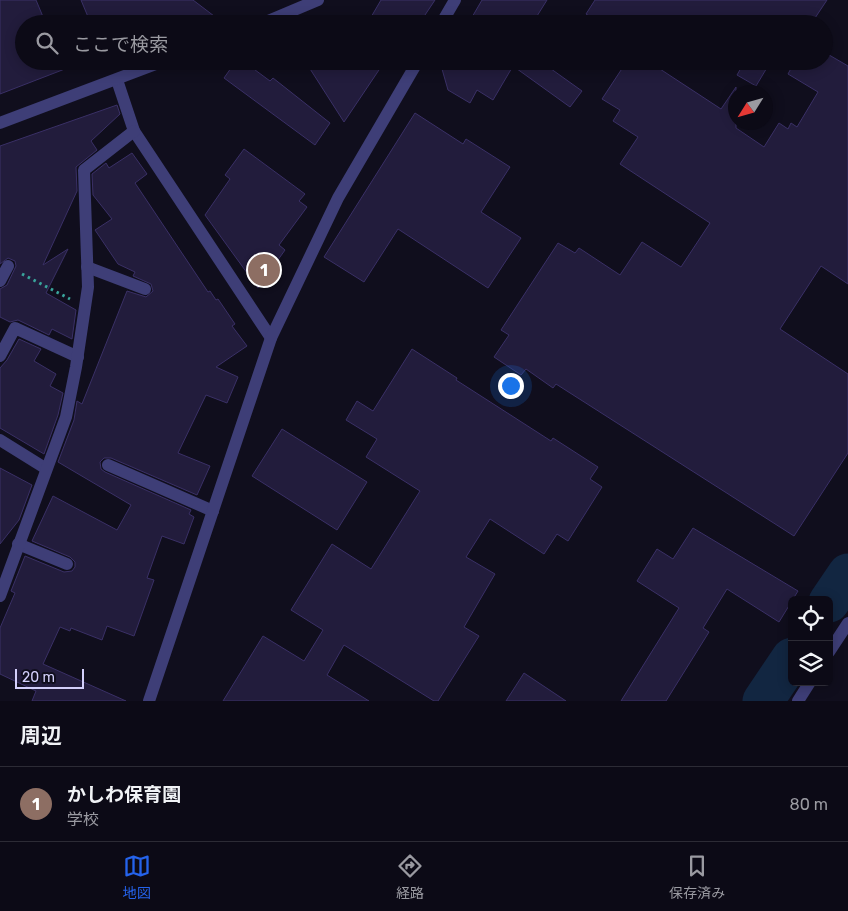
<!DOCTYPE html>
<html lang="ja">
<head>
<meta charset="utf-8">
<style>
  :root { --surface:#0c0a16; --page:#1a1823; --text:#f1f3f6; --muted:#9a9aa1; --line:#2c2b35; --accent:#2563eb }
  body { margin:0; font-family:Rubik,"Noto Sans JP",sans-serif; background:var(--page); color:var(--text) }
  .controls { position:absolute; right:15px; bottom:15px; display:grid; overflow:hidden; border-radius:8px; box-shadow:0 2px 12px #0003 }
  .controls button { width:45px; height:45px; display:grid; place-items:center; padding:0; border:0; border-bottom:1px solid var(--line); background:var(--surface); color:var(--text); font:25px sans-serif }
  .compass { position:absolute; left:728px; top:85px; width:45px; height:45px; border-radius:50%; background:var(--surface); box-shadow:0 2px 12px #0003; rotate:233deg }
  .scale { position:absolute; left:15px; bottom:12px; width:69px; box-sizing:border-box; padding-left:5px; border:2px solid #d3cffa; border-top:0; font-size:14px; line-height:18px; white-space:nowrap; color:#d3cffa; -webkit-text-stroke:4px #100e1d; paint-order:stroke }
  .you { position:absolute; left:510px; top:385px; width:18px; height:18px; margin:-12px; border:4px solid #fff; border-radius:50%; background:#1a73e8; box-shadow:0 0 0 8px #1a73e833 }
  .badge { display:grid; place-items:center; width:32px; height:32px; border-radius:50%; background:var(--accent); color:#fff; font-size:16px; font-weight:700 }
  .pin { position:absolute; translate:-50% -50%; border:2px solid #fff; box-shadow:0 1px 5px #0006 }
  .list { margin:0; padding:0; list-style:none }
  h2 { display:flex; justify-content:space-between; align-items:center; height:65px; margin:0; padding:0 20px; font-size:21px }
  h2 small { font-size:16px; font-weight:400; color:var(--muted) }
  .list li { display:grid; grid-template-columns:32px 1fr auto; gap:15px; align-items:center; box-sizing:border-box; height:75px; padding:0 20px; border-top:1px solid var(--line) }
  .list b { display:block; font-size:19px; white-space:nowrap }
  .list p { margin:0; font-size:16px; white-space:nowrap; color:var(--muted) }
  .list em { font-size:16px; font-style:normal; color:var(--muted) }
  .icon { flex:none; width:28px; height:28px; fill:none; stroke:currentColor; stroke-width:2; stroke-linecap:round; stroke-linejoin:round }
  .map { position:relative; flex:none; width:848px; height:701px; overflow:hidden }
  .search { position:absolute; background:var(--surface); box-shadow:0 2px 12px #0003; left:15px; right:15px; top:15px; height:55px; display:flex; align-items:center; gap:12px; box-sizing:border-box; padding:0 18px; border-radius:28px; color:var(--muted); font-size:19px }
  .sheet { height:140px; background:var(--surface) }
  nav { display:flex; justify-content:space-around; align-items:center; box-sizing:border-box; height:70px; border-top:1px solid var(--line); background:var(--surface); font-size:14px; color:var(--muted) }
  nav a { display:grid; justify-items:center; gap:2px }
  nav .on { color:var(--accent) }
  .map>svg:first-child { display:block }
  .lines { fill:none; stroke-linecap:round; stroke-linejoin:round }
  .river { stroke:#122641; stroke-width:41 }
  .building { fill:#221c3c; stroke:#3a3066 }
  .path { stroke:#39a49b; stroke-width:3; stroke-dasharray:2.5 4; stroke-linecap:butt }
  .service { stroke:#3e3e77; stroke-width:12 }
  .minor { stroke:#3e3e77; stroke-width:12 }
  .tertiary { stroke:#3e3e77; stroke-width:12 }
</style>
</head>
<body>
<div class="map">
<svg width="848" height="701" viewBox="0 0 848 701">
  <rect width="100%" height="100%" fill="#100e1d"/>
  <g class="lines">
    <!-- river -->
    <g class="river">
      <path d="M829,602L848,574"/>
      <path d="M763,701L792,658"/>
    </g>
  </g>
  <!-- building -->
  <g class="building">
    <path d="M0,0H36L46,24H24V61L83,62L0,94Z"/>
    <path d="M81,0H193L214,16L197,24H91Z"/>
    <path d="M381,0H435L419,24H367Z"/>
    <path d="M482,0H547L532,24H468Z"/>
    <path d="M595,0H827L811,24H601L586,14Z"/>
    <path d="M824,52L848,66V284L821,266L780,329L848,374V453L794,536L556,384L553,388L526,369L521,375L494,357L509,335L501,330L558,243L575,253L579,248L620,275L642,242L681,267L710,223L620,164L638,137L613,121L620,110L602,99L627,61H665L660,69L721,109L736,87V128L764,147L779,123L788,129L791,123L797,127L818,92L788,74L795,61H824Z"/>
    <path d="M236,61H243L270,81L273,78L330,123L315,145L224,78Z"/>
    <path d="M305,61H385L344,122Z"/>
    <path d="M446,61H540L582,91L570,107L513,66L493,100L477,90L470,103L448,90L442,69Z"/>
    <path d="M745,61H771L756,86L737,75Z"/>
    <path d="M117,105L120,114L91,141L97,150L76,167L77,191L43,265L68,249L46,293L76,310L72,339L52,329L49,335L18,320L10,322L0,317V289L7,285L16,266L15,261L8,258L0,264V146Z"/>
    <path d="M415,113L463,144L466,139L510,167L481,212L521,238L488,288L398,229L364,282L324,257Z"/>
    <path d="M244,149L305,194L299,201L307,207L279,245L285,250L258,288L205,215L230,179L225,175Z"/>
    <path d="M132,153L147,174L135,183L208,292L210,291L216,300L218,299L235,324L232,326L247,346L216,367L238,377L227,403L206,395L178,453L210,466L197,495L111,458H104L100,462L101,469L105,472L191,510L189,514L194,517L184,544L162,536L147,578L154,580L134,636L107,626L102,640L71,628L70,631L60,627L43,664L126,701H32L36,691L0,674V628L15,593L11,591L25,556L64,572L72,571L75,567V562L70,557L32,541L53,496L117,530L131,505L58,462L74,420L77,401L82,404L127,291L146,297L153,291L151,284L133,276L135,272L118,264L95,230L112,219L93,195L92,174L106,163L109,168Z"/>
    <path d="M19,339L41,349L34,361L56,374L50,386L63,393L58,415L44,454L0,428V368L7,360Z"/>
    <path d="M412,349L457,378L456,380L551,441L553,438L598,467L590,479L602,487L568,541L557,534L544,554L490,519L466,557L495,574L464,627L479,636L438,701H434L344,645L327,675L369,701H223L263,636L304,661L323,630L291,610L332,544L371,569L420,491L366,457L377,439L346,420L357,401L373,411Z"/>
    <path d="M282,429L367,482L337,530L252,476Z"/>
    <path d="M0,468L32,485L19,520L0,544Z"/>
    <path d="M693,528L798,591L779,622L727,589L703,628L709,632L666,701H621L679,608L637,581L657,549L673,559Z"/>
    <path d="M524,673L566,701H506Z"/>
  </g>
  <g class="lines">
    <!-- path -->
    <path class="path" d="M22,274L70,299"/>
    <!-- service -->
    <g class="service">
      <path d="M87,267L145,289"/>
      <path d="M0,356L15,328L78,357"/>
      <path d="M0,440L45,468"/>
      <path d="M108,465L213,511"/>
      <path d="M18,544L67,564"/>
    </g>
    <!-- minor -->
    <g class="minor">
      <path d="M441,24L455,0"/>
      <path d="M117,80L134,131L271,338"/>
      <path d="M0,281L8,266"/>
      <path d="M0,596L66,417L76,367L88,287L84,170L134,131"/>
      <path d="M829,652L848,623"/>
      <path d="M149,701L271,338L338,198L418,61"/>
      <path d="M798,701L810,682"/>
    </g>
    <!-- tertiary -->
    <g class="tertiary">
      <path d="M261,24L318,0"/>
      <path d="M0,123L164,61"/>
    </g>
  </g>
</svg>
<div class="controls">
<button><svg class="icon" aria-label="locate" viewBox="0 0 24 24"><circle cx="12" cy="12" r="6"/><path d="M12 2v4M12 18v4M2 12h4M18 12h4"/></svg></button>
<button><svg class="icon" aria-label="layers" viewBox="0 0 24 24"><path d="M12 4l9 5-9 5-9-5zM3 14l9 5 9-5"/></svg></button>
</div>
<svg class="compass" viewBox="-18 -18 36 36"><path d="M0-13l5 13h-10z" fill="#e53935"/><path d="M0 13l5-13h-10z" fill="#9a9aa1"/></svg>
<div class="scale">20 m</div>
<div class="you"></div>
<div class="pin badge" style="left:264px;top:270px;background:#8d6e63">1</div>
<div class="search"><svg class="icon" aria-label="search" viewBox="0 0 24 24"><circle cx="10" cy="10" r="6"/><path d="M15 15l6 6"/></svg>ここで検索</div>
</div>
<section class="sheet">
<h2>周辺<small></small></h2>
<ul class="list">
<li><span class="badge" style="background:#8d6e63">1</span><div><b>かしわ保育園</b><p>学校</p></div><em>80 m</em></li>
</ul>
</section>
<nav>
<a class="on"><svg class="icon" aria-label="map" viewBox="0 0 24 24"><path d="M3 6l6-2 6 2 6-2v14l-6 2-6-2-6 2zM9 4v14M15 6v14"/></svg>地図</a>
<a><svg class="icon" aria-label="directions" viewBox="0 0 24 24"><path d="M12 3l9 9-9 9-9-9zM9 14v-3h6M13 9l2 2-2 2"/></svg>経路</a>
<a><svg class="icon" aria-label="saved" viewBox="0 0 24 24"><path d="M7 4h10v16l-5-4-5 4z"/></svg>保存済み</a>
</nav>
</body>
</html>
